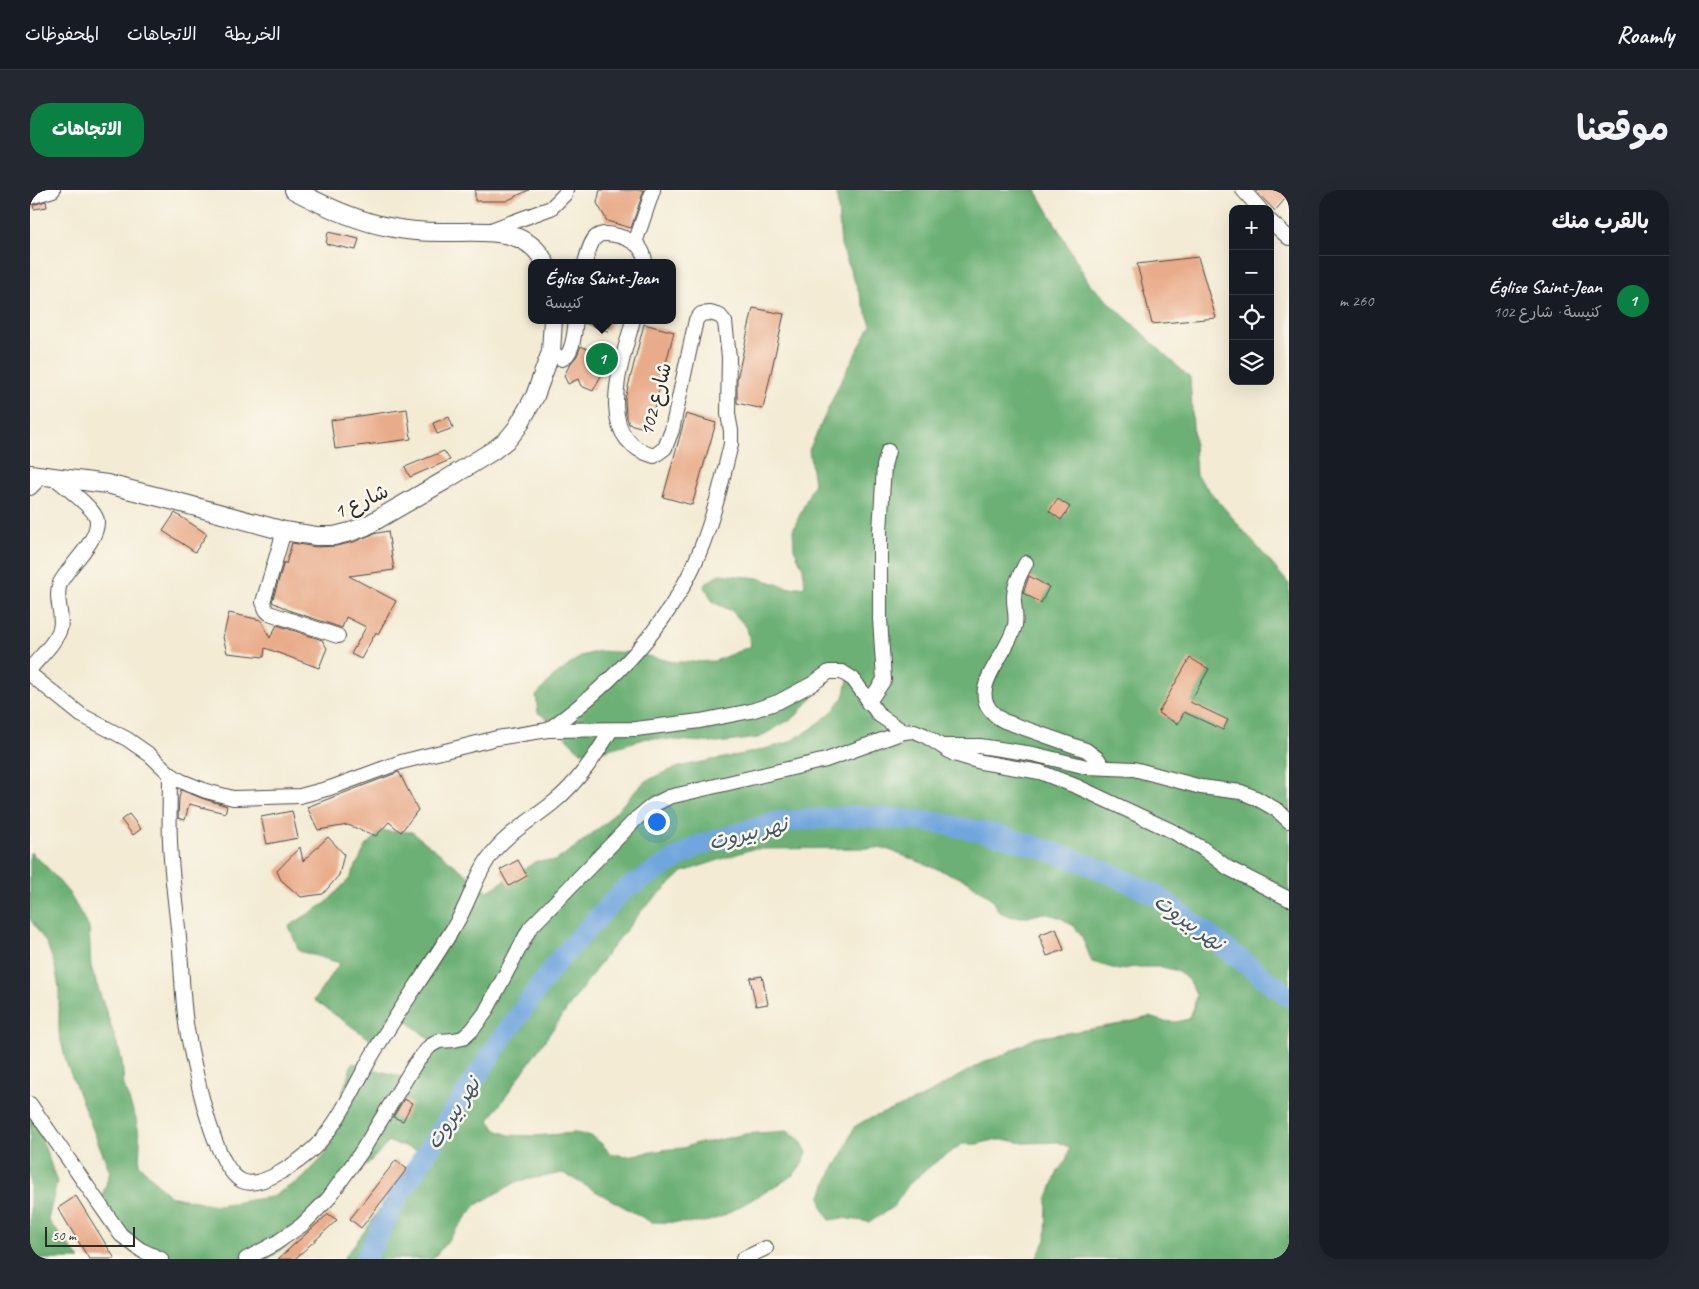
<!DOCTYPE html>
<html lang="ar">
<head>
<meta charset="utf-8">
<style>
  :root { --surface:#171b24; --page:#242831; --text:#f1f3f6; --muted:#9ea1a6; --line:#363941; --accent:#0b8043 }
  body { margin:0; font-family:Caveat,"Playpen Sans Arabic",sans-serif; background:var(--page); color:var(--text); direction:rtl }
  .controls { position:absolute; right:15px; top:15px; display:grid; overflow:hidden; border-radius:10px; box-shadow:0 5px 20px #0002 }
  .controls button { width:45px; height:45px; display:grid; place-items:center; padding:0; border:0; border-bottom:1px solid var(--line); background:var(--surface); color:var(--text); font:25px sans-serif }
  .scale { position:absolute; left:15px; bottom:12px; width:90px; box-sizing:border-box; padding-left:5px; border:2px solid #2b2b2b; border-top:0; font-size:14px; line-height:18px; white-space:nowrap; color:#2b2b2b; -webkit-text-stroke:4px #fbf7ec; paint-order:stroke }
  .you { position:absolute; left:626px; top:631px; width:18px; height:18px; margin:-12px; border:4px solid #fff; border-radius:50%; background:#1a73e8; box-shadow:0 0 0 8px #1a73e833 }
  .badge { display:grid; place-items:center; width:32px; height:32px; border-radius:50%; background:var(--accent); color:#fff; font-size:16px; font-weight:700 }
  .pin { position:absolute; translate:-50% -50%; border:2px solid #fff; box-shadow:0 1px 5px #0006 }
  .popup { position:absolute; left:498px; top:69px; width:148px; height:65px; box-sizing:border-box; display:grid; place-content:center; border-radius:10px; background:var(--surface); filter:drop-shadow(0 1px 4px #0005); font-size:16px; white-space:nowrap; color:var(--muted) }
  .popup b { font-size:19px; color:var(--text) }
  .popup::after { content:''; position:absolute; left:50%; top:100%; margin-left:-10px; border:10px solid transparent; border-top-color:var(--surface) }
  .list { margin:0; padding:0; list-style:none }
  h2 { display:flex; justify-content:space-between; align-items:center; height:65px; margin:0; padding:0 20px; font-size:21px }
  h2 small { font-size:16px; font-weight:400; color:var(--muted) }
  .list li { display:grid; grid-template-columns:32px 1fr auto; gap:15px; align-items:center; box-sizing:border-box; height:90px; padding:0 20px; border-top:1px solid var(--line) }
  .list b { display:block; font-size:19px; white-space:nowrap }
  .list p { margin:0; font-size:16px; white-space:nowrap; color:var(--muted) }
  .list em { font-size:16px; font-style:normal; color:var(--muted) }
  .icon { flex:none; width:28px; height:28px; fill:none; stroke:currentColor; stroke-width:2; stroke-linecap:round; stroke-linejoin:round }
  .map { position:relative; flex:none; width:1259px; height:1069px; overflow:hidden; direction:ltr; border-radius:20px }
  header { display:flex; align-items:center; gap:30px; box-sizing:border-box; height:70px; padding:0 25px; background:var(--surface); border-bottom:1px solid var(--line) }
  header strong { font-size:24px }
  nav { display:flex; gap:28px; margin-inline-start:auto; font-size:18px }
  .intro { display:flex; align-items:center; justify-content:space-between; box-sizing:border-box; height:120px; padding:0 30px }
  h1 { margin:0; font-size:35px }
  .button { padding:12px 22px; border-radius:20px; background:var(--accent); color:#fff; font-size:18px; font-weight:700 }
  main { display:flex; gap:30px; padding:0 30px }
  aside { flex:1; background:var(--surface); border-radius:20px; box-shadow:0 5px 20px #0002 }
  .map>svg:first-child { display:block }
  .forest { fill:#6cb074; stroke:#4c6e50 }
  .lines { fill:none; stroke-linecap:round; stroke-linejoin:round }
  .river { stroke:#70a5dd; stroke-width:21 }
  .building { fill:#e9ac8a }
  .minor-casing { stroke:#494844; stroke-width:16 }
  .tertiary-casing { stroke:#494844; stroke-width:20 }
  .minor { stroke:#fff; stroke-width:14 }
  .tertiary { stroke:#fff; stroke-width:18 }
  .labels { text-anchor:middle; stroke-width:5; stroke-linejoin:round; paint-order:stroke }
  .street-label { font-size:20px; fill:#2b2b2b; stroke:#fbf7ec }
  .water-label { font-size:21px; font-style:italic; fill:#435669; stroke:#fbf7ec }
</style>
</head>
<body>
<header>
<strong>Roamly</strong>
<nav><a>الخريطة</a><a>الاتجاهات</a><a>المحفوظات</a></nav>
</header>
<div class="intro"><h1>موقعنا</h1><a class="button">الاتجاهات</a></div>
<main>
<aside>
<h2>بالقرب منك<small></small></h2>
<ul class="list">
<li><span class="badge">1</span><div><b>Église Saint-Jean</b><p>كنيسة · شارع 102</p></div><em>260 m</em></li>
</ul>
</aside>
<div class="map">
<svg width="1259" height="1069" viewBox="0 0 1259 1069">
  <rect width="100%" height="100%" fill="#fbf7ec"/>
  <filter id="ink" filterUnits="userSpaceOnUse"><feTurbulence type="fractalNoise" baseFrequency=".02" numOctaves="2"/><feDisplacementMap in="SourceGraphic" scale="10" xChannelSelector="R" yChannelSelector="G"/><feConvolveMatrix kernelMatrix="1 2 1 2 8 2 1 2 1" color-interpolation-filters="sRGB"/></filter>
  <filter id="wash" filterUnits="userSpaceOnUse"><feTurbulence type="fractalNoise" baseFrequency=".0096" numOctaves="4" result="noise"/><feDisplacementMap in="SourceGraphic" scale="20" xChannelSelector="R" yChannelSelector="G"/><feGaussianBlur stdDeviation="1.12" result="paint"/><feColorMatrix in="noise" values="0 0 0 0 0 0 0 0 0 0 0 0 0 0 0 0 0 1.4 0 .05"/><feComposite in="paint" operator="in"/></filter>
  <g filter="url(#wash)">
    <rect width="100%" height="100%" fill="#f3ebd4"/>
    <!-- forest -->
    <g class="forest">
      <path d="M804,0H1006L1059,93L1160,188L1166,285L1259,394V1069H1006L1016,1050L1017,1010L1028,981L1036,970L1040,958L1028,952L994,953L977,950H963L947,954H932L903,974L879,994L864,1016L840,1032L813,1028L800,1030L793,1019L791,1006L802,981L813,964L824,937L836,930L889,909L955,871L969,867L1005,848L1091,834L1119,827L1132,831L1146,832L1159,829L1164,817L1166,804L1158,790L1148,781L1132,777H1104L1089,780L1062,772L1052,747L1044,736L1029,727L1013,723L998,727H983L969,722L962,709L938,691L859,660L847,658L722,659L653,682L613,719L576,765L525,836L459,930L466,940L479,945L504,946L545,943L561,946L572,954L581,964L596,966L640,959L653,958L667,953L680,952L715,944L757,941L770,950L777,962L772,974L764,984L751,993L693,1026L679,1031L666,1033L621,1032L533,983L488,991L446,1015L403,1069H313L340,1034L354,1012L394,962L359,952L271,1043L259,1054L237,1069H110L88,1049L67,1022L80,982L36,872L29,843V799L25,776L17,754L0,729V662L15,675L39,703L59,738L61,777L87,854L92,871L94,896L107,932L110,952L109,974L139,1006L187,1015L241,1007L272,989L296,964L304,943L313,902L322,873L380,889L401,851L364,820L344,852L284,810L310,773L269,761L259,736L296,713L320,688L336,656L351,641L382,642L458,701L507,671H525L544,658L574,634L614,592L635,582L652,576L719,563L757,553L781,539L804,520L815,504L821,476L800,482L790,498L766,526L728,548L688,553L617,548L569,562H551L538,550L523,532L508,523L506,506L521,489L551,466L569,461L604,463L644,472H662L685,471L721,456L717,438L702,421L683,412L674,395L689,384L728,388L760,398L775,396L773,378L764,359L763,340L784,293L779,260L812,189L841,135L811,55L807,6Z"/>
      <path d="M0,915L27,992L18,1030L50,1069H0Z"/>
    </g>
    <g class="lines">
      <!-- river -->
      <path class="river" d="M335,1069L368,1007L427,916L470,851L526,773L592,701L667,656L746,632L827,626L904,632L976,647L1038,667L1086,686L1129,707L1259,807"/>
    </g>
    <g id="blocks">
      <!-- building -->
      <g class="building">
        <path d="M445,0H499L476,11H445Z"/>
        <path d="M570,0H614L601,38L577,31L567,13Z"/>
        <path d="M1225,0H1259V4L1245,21Z"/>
        <path d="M16,11L17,17L4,19L3,15Z"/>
        <path d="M298,42L329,49L326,60L296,54Z"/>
        <path d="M1168,67L1186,128L1122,134L1107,74Z"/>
        <path d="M723,118L754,124L733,219L707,213V189Z"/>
        <path d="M555,130H582L578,141L554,133Z"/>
        <path d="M614,134L644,142L619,239L599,234L596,225L595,209Z"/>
        <path d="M551,156L579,170L563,201L551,196L548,189L538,194L534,186L540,174L547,166Z"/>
        <path d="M377,219L381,249L305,259L301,230Z"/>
        <path d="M656,224L686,233L662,315L633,307Z"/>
        <path d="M419,227L423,238L407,244L403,233Z"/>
        <path d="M414,261L420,270L380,287L375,277Z"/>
        <path d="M1028,309L1040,317L1031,330L1019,321Z"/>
        <path d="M145,323L177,344L165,362L133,341Z"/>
        <path d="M358,341L364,380L319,386L366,411L348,444L346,442L331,469L321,464L336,437L316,427L312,438L261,421L242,412L254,372L256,374L262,353L286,357L306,356L324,352L343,344Z"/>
        <path d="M999,386L1019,397L1011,413L993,403Z"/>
        <path d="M199,423L231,430L240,448L247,435L292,450L297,458L289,478L235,458L234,467L197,463L193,447Z"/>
        <path d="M1160,468L1179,479L1160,512L1198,530L1193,540L1154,522L1148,534L1128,523Z"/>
        <path d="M369,582L388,620L371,642L359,632L346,646L318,635L288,640L277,617Z"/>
        <path d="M151,600L174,609L197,616L195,623L159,614L155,630L148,628L149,608Z"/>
        <path d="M262,621L268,648L237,654L231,627Z"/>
        <path d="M99,624L111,639L103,645L91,630Z"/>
        <path d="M298,647L314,664L309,685L293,704L271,707L251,690L247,681L270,657L273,671Z"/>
        <path d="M488,670L497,686L479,696L470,680Z"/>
        <path d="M1026,738L1034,760L1017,766L1009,745Z"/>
        <path d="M732,786L738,814L726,816L720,788Z"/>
        <path d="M374,909L382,913L373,931L363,927Z"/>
        <path d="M366,970L377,979L331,1038L320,1029Z"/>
        <path d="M46,1006L85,1069H59L28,1018Z"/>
        <path d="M298,1024L307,1030L265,1069H248Z"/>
      </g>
    </g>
  </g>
  <g filter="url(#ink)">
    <use href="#blocks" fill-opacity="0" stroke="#494844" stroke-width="1"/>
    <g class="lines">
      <defs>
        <g id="minor">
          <path d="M1213,0L1230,19"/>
          <path d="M0,7L23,0"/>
          <path d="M1240,31L1259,48"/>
          <path d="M458,41L521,18L535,4L536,0"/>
          <path d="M605,53L623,0"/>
          <path d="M555,73C557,66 560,52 566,47C575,39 604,49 610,58C613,62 615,68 615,73"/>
          <path d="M521,162L532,169C544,164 544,142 546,130"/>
          <path d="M0,298L12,286"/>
          <path d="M254,341L233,412L236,420L239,423L308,446"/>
          <path d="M996,373C991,383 985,392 984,405C983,415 987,425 985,435C977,469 928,505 974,531L1056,560L1068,569L1073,577"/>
          <path d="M0,479C9,468 26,452 30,439C34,424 24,409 30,393C39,375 68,352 67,331C67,320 34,296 25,288"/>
          <path d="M0,484L51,525L97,549L120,565L140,584L151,591L176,601L203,608L270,606L300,598L371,572L467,548L518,540L606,539L670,531L721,521L748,512L782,494L799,482H812L823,489L849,525L874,542"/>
          <path d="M838,513L854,490L850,429V341L854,276L858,261"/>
          <path d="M518,540C578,497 631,445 663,377C681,339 691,295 701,254V241L698,224L699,167L695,132L690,126L680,123L671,124L666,130L642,240L635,258L624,266C562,249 592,173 603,130"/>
          <path d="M913,556H950L1003,564L1057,577L1104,579L1171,597L1211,602L1226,608L1247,620L1259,631"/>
          <path d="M140,584C140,607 139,629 140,651C141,683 146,716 149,748C152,779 152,810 157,840C163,871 183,978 212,991C231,1000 271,970 284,958C311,931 325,894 344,862C369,820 398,780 424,737C438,716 444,690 458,669C475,644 501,631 524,612C548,592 565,567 581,540"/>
          <path d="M0,914L91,1045L111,1060L131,1069"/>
          <path d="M216,1069L246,1053L272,1035L298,1009L332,961L385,874L400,856L409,851L424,850L433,848L442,840L455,823L500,738L607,628L623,615L639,607L796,570L874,542L884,541L894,545L924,564L951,572L1010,582L1048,597L1142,641L1172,658L1198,678L1259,709"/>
          <path d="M713,1069L736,1058"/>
        </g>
        <g id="tertiary">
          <path d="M264,0C294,16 326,31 359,37C376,41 395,42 412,42C448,43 496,34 515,73"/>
          <path d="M0,284L77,294L137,309L254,341L286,346H304L320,342L336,336L414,291L464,260L478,249L487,238L505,206L521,162L523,130"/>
        </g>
      </defs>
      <!-- minor casing -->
      <use href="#minor" class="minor-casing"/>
      <!-- tertiary casing -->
      <use href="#tertiary" class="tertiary-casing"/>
      <!-- minor -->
      <use href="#minor" class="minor"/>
      <!-- tertiary -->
      <use href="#tertiary" class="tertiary"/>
    </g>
  </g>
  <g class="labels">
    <!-- street labels -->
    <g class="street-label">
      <text transform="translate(625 209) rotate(-75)" y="7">شارع 102</text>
      <text transform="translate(331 311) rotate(-24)" y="7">شارع 1</text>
    </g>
    <!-- water labels -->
    <g class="water-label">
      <text transform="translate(718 643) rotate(-14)" y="7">نهر بيروت</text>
      <text transform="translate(1159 732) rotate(36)" y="7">نهر بيروت</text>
      <text transform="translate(423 923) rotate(-57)" y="7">نهر بيروت</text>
    </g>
  </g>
</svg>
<div class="controls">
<button>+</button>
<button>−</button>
<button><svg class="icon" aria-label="locate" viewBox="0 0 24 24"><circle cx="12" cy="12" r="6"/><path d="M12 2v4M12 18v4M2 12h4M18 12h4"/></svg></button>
<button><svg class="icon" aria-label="layers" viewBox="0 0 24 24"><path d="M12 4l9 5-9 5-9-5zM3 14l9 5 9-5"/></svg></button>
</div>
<div class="scale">50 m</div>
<div class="you"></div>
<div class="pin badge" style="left:572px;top:169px">1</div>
<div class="popup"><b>Église Saint-Jean</b>كنيسة</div>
</div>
</main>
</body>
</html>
